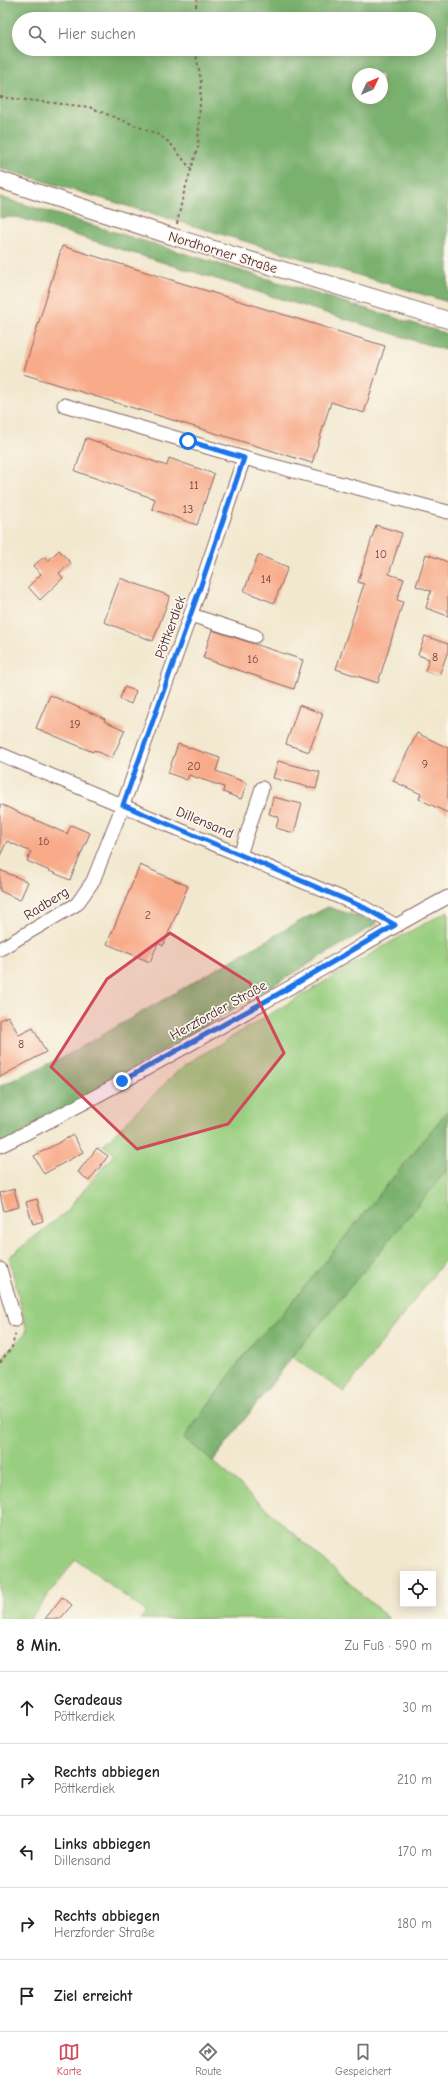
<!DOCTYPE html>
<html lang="de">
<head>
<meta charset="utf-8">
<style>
  :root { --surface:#fff; --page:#f6f6f6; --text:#202124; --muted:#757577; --line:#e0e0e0; --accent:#d1495b }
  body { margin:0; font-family:"Comic Neue",sans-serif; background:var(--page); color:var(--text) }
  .controls { position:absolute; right:12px; bottom:12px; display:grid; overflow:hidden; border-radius:0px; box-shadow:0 2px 10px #0003 }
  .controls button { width:36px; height:36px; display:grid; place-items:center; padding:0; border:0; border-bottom:1px solid var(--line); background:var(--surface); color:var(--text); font:20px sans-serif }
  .compass { position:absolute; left:352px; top:68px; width:36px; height:36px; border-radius:50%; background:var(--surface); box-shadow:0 2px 10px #0003; rotate:46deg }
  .stop { position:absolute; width:12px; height:12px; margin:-9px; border:3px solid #1a73e8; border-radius:50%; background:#fff }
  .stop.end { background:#1a73e8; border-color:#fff; box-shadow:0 1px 4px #0008 }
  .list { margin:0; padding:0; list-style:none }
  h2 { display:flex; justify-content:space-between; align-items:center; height:52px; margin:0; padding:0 16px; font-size:17px }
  h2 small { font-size:13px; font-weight:400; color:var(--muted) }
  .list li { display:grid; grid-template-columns:26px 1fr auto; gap:12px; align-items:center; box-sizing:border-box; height:72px; padding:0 16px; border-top:1px solid var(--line) }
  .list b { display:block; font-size:15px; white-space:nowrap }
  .list p { margin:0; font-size:13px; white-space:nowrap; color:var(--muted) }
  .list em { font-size:13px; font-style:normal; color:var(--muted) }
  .icon { flex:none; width:22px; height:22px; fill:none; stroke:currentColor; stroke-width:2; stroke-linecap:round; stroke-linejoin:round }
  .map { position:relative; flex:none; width:448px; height:1619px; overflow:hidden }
  .search { position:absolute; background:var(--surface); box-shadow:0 2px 10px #0003; left:12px; right:12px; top:12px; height:44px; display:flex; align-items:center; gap:10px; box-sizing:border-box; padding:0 14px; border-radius:22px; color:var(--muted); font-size:15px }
  .sheet { height:412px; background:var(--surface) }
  nav { display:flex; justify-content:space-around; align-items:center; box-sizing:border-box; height:56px; border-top:1px solid var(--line); background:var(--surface); font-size:11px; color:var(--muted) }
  nav a { display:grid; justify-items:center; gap:2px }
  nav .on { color:var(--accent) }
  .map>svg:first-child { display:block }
  .green { fill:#98ce7f; stroke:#717655 }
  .forest { fill:#7ab16e; stroke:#62684c; fill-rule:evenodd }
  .building { fill:#f8aa89 }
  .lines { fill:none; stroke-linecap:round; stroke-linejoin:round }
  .minor-casing { stroke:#856564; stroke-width:15 }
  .major-casing { stroke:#856564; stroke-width:18 }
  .path { stroke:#856564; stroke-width:2; stroke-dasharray:3 3; stroke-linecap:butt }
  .minor { stroke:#fff; stroke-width:13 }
  .major { stroke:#fff; stroke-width:16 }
  .route { stroke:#1a73e8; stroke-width:5 }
  .marked { fill:#d1495b; fill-opacity:0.2; stroke:#d1495b; stroke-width:3; stroke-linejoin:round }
  .labels { text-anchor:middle; stroke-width:3.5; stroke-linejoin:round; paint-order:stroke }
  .number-label { font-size:12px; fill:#764242 }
  .street-label { font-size:14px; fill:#4a1f2b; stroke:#fbf7ec }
</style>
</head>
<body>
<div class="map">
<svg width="448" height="1619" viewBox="0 0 448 1619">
  <rect width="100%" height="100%" fill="#fbf7ec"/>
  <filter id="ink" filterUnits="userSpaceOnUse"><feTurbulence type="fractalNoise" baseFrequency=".025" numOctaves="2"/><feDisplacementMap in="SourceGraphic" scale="8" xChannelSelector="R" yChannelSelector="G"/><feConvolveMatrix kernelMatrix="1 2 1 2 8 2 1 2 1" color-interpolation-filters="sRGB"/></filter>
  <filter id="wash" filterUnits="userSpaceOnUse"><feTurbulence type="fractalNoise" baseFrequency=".012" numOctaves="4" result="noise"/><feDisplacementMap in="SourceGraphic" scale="16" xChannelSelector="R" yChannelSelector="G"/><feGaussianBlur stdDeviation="0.9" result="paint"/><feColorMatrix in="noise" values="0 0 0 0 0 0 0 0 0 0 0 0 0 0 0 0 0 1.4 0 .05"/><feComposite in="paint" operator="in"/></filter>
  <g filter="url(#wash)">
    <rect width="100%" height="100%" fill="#f2e8cf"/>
    <!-- green -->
    <g class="green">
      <path d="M448,911V1110L285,1311L254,1342L184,1438L213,1461L389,1619H140L146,1612L76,1559L30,1619H0V1360L27,1331L9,1257L66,1212L114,1154L103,1145L183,1066L398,938Z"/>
      <path d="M448,1169V1256L344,1392L292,1357Z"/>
    </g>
    <!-- forest -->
    <g class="forest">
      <path d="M0,0H448V302L0,168ZM19,19H429V49H19ZM358,74H382V98H358Z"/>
      <path d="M0,197L448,334V351L17,217L0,218Z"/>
      <path d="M328,907L378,923L22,1134L0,1145V1086L67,1055L302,920Z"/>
      <path d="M448,1110V1169L292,1357L213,1461L184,1438L254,1342L285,1311Z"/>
    </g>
    <g id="blocks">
      <!-- building -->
      <g class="building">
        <path d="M62,246L385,346L364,413L331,402L312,463L23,374Z"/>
        <path d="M86,438L167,466L169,458L214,474L197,525L152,509L155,499L75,471Z"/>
        <path d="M376,525L402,533L389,574L404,579L397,600L403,602L378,683L336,669L364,584L358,582Z"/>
        <path d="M59,550L71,563L59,573L63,578L40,600L28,587L41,574L33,566L44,557L48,561Z"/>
        <path d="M426,554L448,562V616L426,608L431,591L416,586Z"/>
        <path d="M258,555L288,567L274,603L244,591Z"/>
        <path d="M120,578L170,596L153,641L104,622Z"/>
        <path d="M212,630L303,660L294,689L203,658Z"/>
        <path d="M425,636L448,644V651L439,676L425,671L429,659L418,655Z"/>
        <path d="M124,687L136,691L131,704L120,699Z"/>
        <path d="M50,695L105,719L104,721L125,730L112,758L94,750L93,752L36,728Z"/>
        <path d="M299,705L323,714L309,752L286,744Z"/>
        <path d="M417,733L448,748V813L419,799L421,794L393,781Z"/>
        <path d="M178,744L220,758L216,771L247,783L241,799L223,792L224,787L189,775L187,780L168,773Z"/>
        <path d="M278,761L320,772L316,789L273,778Z"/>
        <path d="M273,797L302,804L294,833L276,828L279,817L269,814Z"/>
        <path d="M0,804L67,834L71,825L90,833L70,880L27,861L31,852L7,841L0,856Z"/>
        <path d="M140,865L188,886L163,946L158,943L150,962L107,944Z"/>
        <path d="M0,870L28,882L20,900L0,891Z"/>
        <path d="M8,1016L19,1035L33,1028L46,1052L0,1077V1020Z"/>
        <path d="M73,1135L83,1152L44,1174L34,1156Z"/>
        <path d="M97,1148L108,1156L89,1181L78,1172Z"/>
        <path d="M14,1189L19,1207L4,1211L0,1193Z"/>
        <path d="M37,1199L43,1221L33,1224L26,1202Z"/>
        <path d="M62,1597L72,1605L60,1619H45Z"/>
      </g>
    </g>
  </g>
  <g filter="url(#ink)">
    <use href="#blocks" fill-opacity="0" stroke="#856564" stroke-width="1"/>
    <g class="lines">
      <defs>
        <g id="minor">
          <path d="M64,405L244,458"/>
          <path d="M191,615L255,636"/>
          <path d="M0,754L363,907L395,925"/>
          <path d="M240,855L262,788"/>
          <path d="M0,949L77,904L93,881L123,805L200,588L244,458L448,512"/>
          <path d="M0,1146C95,1099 187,1046 280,993C336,962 391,927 448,897"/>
          <path d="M0,1269L15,1320"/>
        </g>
        <path id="major" d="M0,180L174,237L448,320"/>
      </defs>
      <!-- minor casing -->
      <use href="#minor" class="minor-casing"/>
      <!-- major casing -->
      <use href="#major" class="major-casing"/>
      <!-- path -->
      <g class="path">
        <path d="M194,19L197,0"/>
        <path d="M0,97L89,107L159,135L170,143L191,169"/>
        <path d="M177,224L183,196L198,147L201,81L195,49"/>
        <path d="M0,1362L12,1347L16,1331"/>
      </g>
      <!-- minor -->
      <use href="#minor" class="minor"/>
      <!-- major -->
      <use href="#major" class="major"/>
    </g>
  </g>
  <g class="lines" filter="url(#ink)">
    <!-- route -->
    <path class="route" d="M122,1081L280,993L395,925L363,907L123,805L200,588L244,458L188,441"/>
  </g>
  <!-- marked area -->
  <path class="marked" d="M170,933L250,983L284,1053L228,1124L137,1149L51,1067L107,979Z"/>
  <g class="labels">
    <!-- number labels -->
    <g class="number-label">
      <text x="194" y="489">11</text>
      <text x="188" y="513">13</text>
      <text x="381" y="558">10</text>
      <text x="266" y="583">14</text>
      <text x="435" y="661">8</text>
      <text x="253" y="663">16</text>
      <text x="75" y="728">19</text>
      <text x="425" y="768">9</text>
      <text x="194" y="770">20</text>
      <text x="44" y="845">16</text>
      <text x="148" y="919">2</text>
      <text x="21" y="1048">8</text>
    </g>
    <!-- street labels -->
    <g class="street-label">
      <text transform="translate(223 252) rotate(17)" y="5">Nordhorner Straße</text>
      <text transform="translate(170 627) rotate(-70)" y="5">Pöttkerdiek</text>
      <text transform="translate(205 822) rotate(23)" y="5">Dillensand</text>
      <text transform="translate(46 903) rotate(-32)" y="5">Radberg</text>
      <text transform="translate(218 1010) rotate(-29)" y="5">Herzforder Straße</text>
    </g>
  </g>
</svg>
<div class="controls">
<button><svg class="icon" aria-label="locate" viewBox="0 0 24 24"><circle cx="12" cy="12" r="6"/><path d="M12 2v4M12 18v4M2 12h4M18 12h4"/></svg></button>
</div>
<svg class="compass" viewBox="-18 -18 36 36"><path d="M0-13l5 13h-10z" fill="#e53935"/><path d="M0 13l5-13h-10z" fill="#757577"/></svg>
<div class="stop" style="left:188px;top:441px"></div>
<div class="stop end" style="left:122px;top:1081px"></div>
<div class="search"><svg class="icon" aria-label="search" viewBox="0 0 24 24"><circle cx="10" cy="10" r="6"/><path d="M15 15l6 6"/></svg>Hier suchen</div>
</div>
<section class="sheet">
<h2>8 Min.<small>Zu Fuß · 590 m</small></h2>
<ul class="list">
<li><svg class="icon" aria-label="ahead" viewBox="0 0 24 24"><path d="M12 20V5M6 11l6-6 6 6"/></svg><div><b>Geradeaus</b><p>Pöttkerdiek</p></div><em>30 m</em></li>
<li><svg class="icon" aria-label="right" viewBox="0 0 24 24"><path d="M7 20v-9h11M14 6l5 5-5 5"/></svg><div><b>Rechts abbiegen</b><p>Pöttkerdiek</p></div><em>210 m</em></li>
<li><svg class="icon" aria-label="left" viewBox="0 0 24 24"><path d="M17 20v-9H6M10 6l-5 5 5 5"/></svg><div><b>Links abbiegen</b><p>Dillensand</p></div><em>170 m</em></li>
<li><svg class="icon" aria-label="right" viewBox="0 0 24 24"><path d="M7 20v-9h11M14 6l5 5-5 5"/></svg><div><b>Rechts abbiegen</b><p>Herzforder Straße</p></div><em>180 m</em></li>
<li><svg class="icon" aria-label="arrive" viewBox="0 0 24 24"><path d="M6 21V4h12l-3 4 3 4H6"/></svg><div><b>Ziel erreicht</b></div></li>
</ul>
</section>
<nav>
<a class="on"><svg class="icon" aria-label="map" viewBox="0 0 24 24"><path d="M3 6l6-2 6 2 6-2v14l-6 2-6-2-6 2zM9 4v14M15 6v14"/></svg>Karte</a>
<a><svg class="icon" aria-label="directions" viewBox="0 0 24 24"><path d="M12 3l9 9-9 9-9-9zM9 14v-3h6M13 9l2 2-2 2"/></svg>Route</a>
<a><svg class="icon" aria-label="saved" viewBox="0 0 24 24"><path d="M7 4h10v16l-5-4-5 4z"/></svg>Gespeichert</a>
</nav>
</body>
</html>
